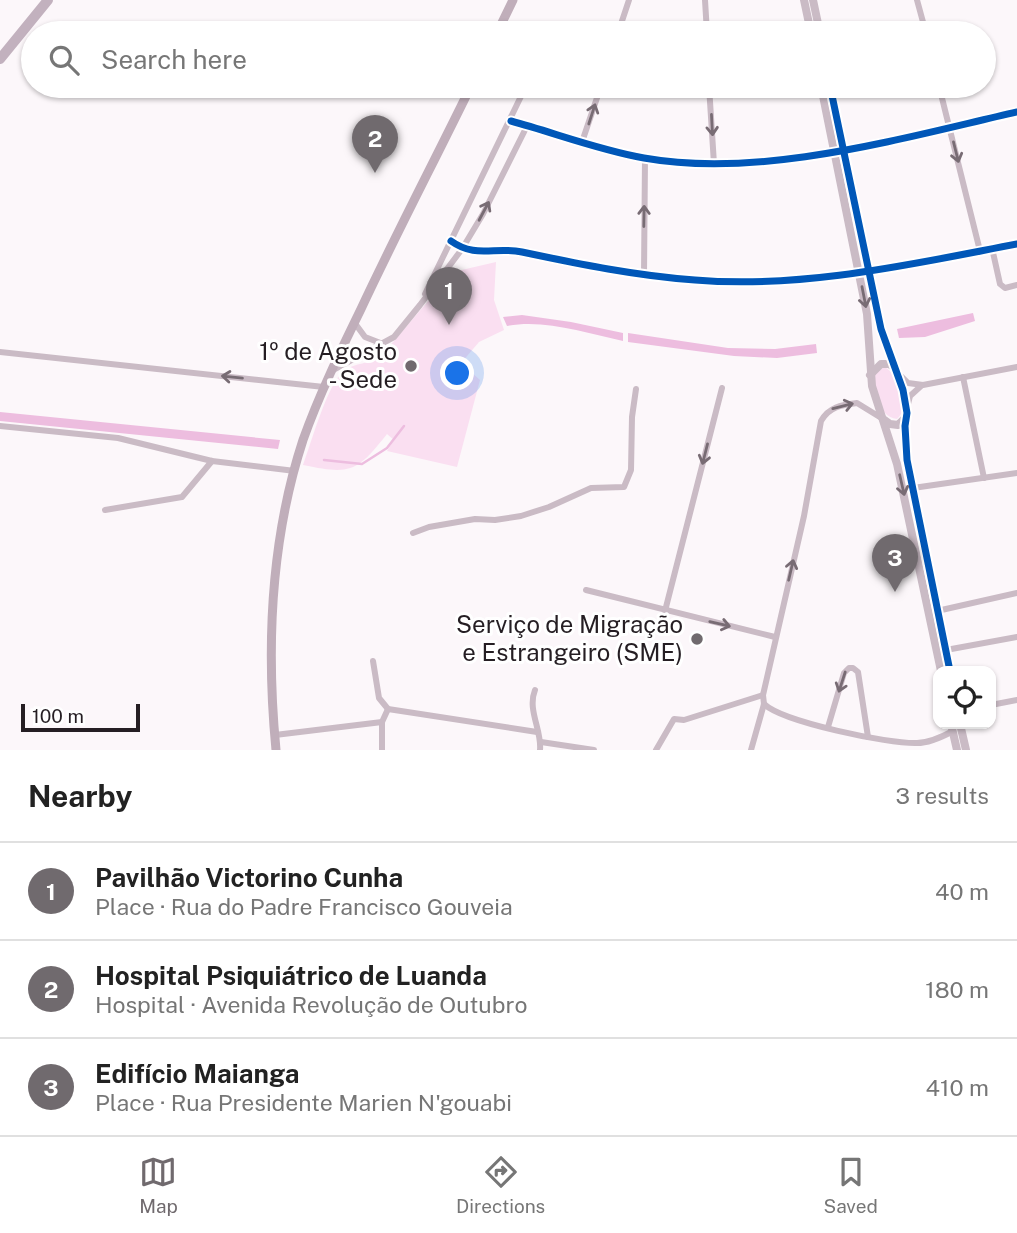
<!DOCTYPE html>
<html lang="en">
<head>
<meta charset="utf-8">
<style>
  :root { --surface:#fff; --page:#f2f2f2; --text:#222; --muted:#767676; --line:#e0e0e0; --accent:#706a6e }
  body { margin:0; font-family:"Public Sans",sans-serif; background:var(--page); color:var(--text) }
  .controls { position:absolute; right:21px; bottom:21px; display:grid; overflow:hidden; border-radius:14px; box-shadow:0 2px 5px #0004 }
  .controls button { width:63px; height:63px; display:grid; place-items:center; padding:0; border:0; border-bottom:2px solid var(--line); background:var(--surface); color:var(--text); font:35px sans-serif }
  .scale { position:absolute; left:21px; bottom:18px; width:119px; box-sizing:border-box; padding-left:7px; border:4px solid #251e23; border-top:0; font-size:19px; line-height:24px; white-space:nowrap; color:#251e23; -webkit-text-stroke:5px #fff; paint-order:stroke }
  .you { position:absolute; left:458px; top:374px; width:24px; height:24px; margin:-18px; border:5px solid #fff; border-radius:50%; background:#1a73e8; box-shadow:0 0 0 10px #1a73e833 }
  .badge { display:grid; place-items:center; width:46px; height:46px; border-radius:50%; background:var(--accent); color:#fff; font-size:23px; font-weight:700 }
  .pin { position:absolute; translate:-50% -58px; filter:drop-shadow(0 2px 4px #0008) }
  .pin::after { content:''; position:absolute; top:37px; width:24px; height:21px; background:inherit; clip-path:polygon(0 0,100% 0,50% 100%) }
  .list { margin:0; padding:0; list-style:none }
  h2 { display:flex; justify-content:space-between; align-items:center; height:91px; margin:0; padding:0 28px; font-size:30px }
  h2 small { font-size:23px; font-weight:400; color:var(--muted) }
  .list li { display:grid; grid-template-columns:46px 1fr auto; gap:21px; align-items:center; box-sizing:border-box; height:98px; padding:0 28px; border-top:2px solid var(--line) }
  .list b { display:block; font-size:26px; white-space:nowrap }
  .list p { margin:0; font-size:23px; white-space:nowrap; color:var(--muted) }
  .list em { font-size:23px; font-style:normal; color:var(--muted) }
  .icon { flex:none; width:38px; height:38px; fill:none; stroke:currentColor; stroke-width:2; stroke-linecap:round; stroke-linejoin:round }
  .map { position:relative; flex:none; width:1017px; height:750px; overflow:hidden }
  .search { position:absolute; background:var(--surface); box-shadow:0 2px 5px #0004; left:21px; right:21px; top:21px; height:77px; display:flex; align-items:center; gap:18px; box-sizing:border-box; padding:0 24px; border-radius:38px; color:var(--muted); font-size:26px }
  .sheet { height:385px; background:var(--surface) }
  nav { display:flex; justify-content:space-around; align-items:center; box-sizing:border-box; height:98px; border-top:2px solid var(--line); background:var(--surface); font-size:19px; color:var(--muted) }
  nav a { display:grid; justify-items:center; gap:4px }
  nav .on { color:var(--accent) }
  .map>svg:first-child { display:block }
  .green { fill:#fadff1 }
  .water { fill:#edbddf }
  .lines { fill:none; stroke-linecap:round; stroke-linejoin:round }
  .stream { stroke:#edbddf; stroke-width:2.5 }
  .minor { stroke:#cabbc5; stroke-width:6 }
  .tertiary { stroke:#cabbc5; stroke-width:8 }
  .secondary { stroke:#c0aeba; stroke-width:9 }
  .primary { stroke:#c2b1be; stroke-width:10 }
  .cycleway-casing { stroke:#fff; stroke-width:11 }
  .cycleway { stroke:#0057b8; stroke-width:7 }
  .oneway { stroke:#786c74 }
  .poi-dot { fill:#706a6e; stroke:#fff; stroke-width:2.5 }
  .labels { text-anchor:middle; stroke-width:6; stroke-linejoin:round; paint-order:stroke }
  .poi-label { font-size:24px; fill:#251e23; stroke:#fff; text-anchor:end }
</style>
</head>
<body>
<div class="map">
<svg width="1017" height="750" viewBox="0 0 1017 750">
  <rect width="100%" height="100%" fill="#fcf7fa"/>
  <!-- green -->
  <g class="green">
    <path d="M496,262L494,300L504,330L479,342L461,363L480,380L457,467L387,451L394,440L387,434C357,472 351,475 303,465C311,444 328,381 345,370C355,363 369,364 381,356L453,272Z"/>
    <path d="M885,367C899,376 911,407 897,419C877,417 874,388 875,372Z"/>
  </g>
  <!-- water -->
  <g class="water">
    <path d="M973,313L975,321L925,337L899,338L897,329Z"/>
    <path d="M522,315L571,322L623,333V341C585,333 545,319 507,326L503,317Z"/>
    <path d="M628,333L728,348L775,349L816,344L817,353L777,358L734,356L628,342Z"/>
    <path d="M0,412L280,440L278,449L0,421Z"/>
  </g>
  <g class="lines">
    <!-- stream -->
    <path class="stream" d="M324,460L362,464L387,448L404,426"/>
    <!-- minor -->
    <g class="minor">
      <path d="M705,0L707,33"/>
      <path d="M917,0L926,33"/>
      <path d="M618,33L629,0"/>
      <path d="M709,86L714,164"/>
      <path d="M939,86L980,251"/>
      <path d="M511,121C555,133 599,150 644,158C762,179 902,138 1017,112"/>
      <path d="M582,142L601,86"/>
      <path d="M451,241C476,259 495,246 522,252C579,264 637,276 695,280C803,289 912,264 1017,244"/>
      <path d="M992,248L1000,284L1005,288L1017,285"/>
      <path d="M644,275L645,158"/>
      <path d="M425,294L526,86"/>
      <path d="M354,322L365,337L383,344"/>
      <path d="M0,352L324,387"/>
      <path d="M333,370L394,337L420,305L462,249L483,214L527,126"/>
      <path d="M899,374L908,383L923,385L1017,367"/>
      <path d="M963,377L984,478"/>
      <path d="M907,408L910,396L921,386"/>
      <path d="M0,426L118,438L212,461L295,471"/>
      <path d="M913,488L1017,473"/>
      <path d="M105,510L182,497L212,461"/>
      <path d="M413,533L429,527L475,519L495,520L521,516L549,507L591,488L624,487L631,470L632,417L636,389"/>
      <path d="M586,590L775,637"/>
      <path d="M665,611L722,388"/>
      <path d="M937,611L1017,593"/>
      <path d="M946,650L1017,637"/>
      <path d="M373,661L379,698L388,709L537,732"/>
      <path d="M535,690C527,710 542,730 540,750"/>
      <path d="M764,704C783,722 888,744 917,743C929,743 942,737 953,731"/>
      <path d="M991,705L1017,700"/>
      <path d="M828,727L844,673L849,668H853L858,672L868,737"/>
      <path d="M275,735L382,722"/>
      <path d="M541,742L594,750"/>
      <path d="M382,750V722L388,709"/>
      <path d="M656,750L674,719L684,720L763,695"/>
      <path d="M751,750L764,704L763,695L804,516L821,421C829,407 841,405 857,403L883,419"/>
    </g>
    <!-- tertiary -->
    <g class="tertiary">
      <path d="M804,0L811,33"/>
      <path d="M813,0L820,33"/>
      <path d="M821,86L867,314L872,386L897,464L941,671"/>
      <path d="M830,86L881,329L903,390L907,413L905,426L907,460L950,671"/>
      <path d="M870,375L881,364H889L895,368"/>
      <path d="M883,419L890,424L898,425L906,417"/>
      <path d="M951,724L957,750"/>
      <path d="M960,724L966,750"/>
    </g>
    <!-- secondary -->
    <g class="secondary">
      <path d="M497,33L513,0"/>
      <path d="M276,750C266,646 270,541 303,440C319,395 340,352 361,309C396,234 435,160 471,86"/>
    </g>
    <!-- primary -->
    <path class="primary" d="M0,59L48,0"/>
    <defs>
      <g id="cycleway">
        <path d="M830,86L881,329L903,390L907,413L905,426L907,460L950,671"/>
        <path d="M511,121C555,133 599,150 644,158C762,179 902,138 1017,112"/>
        <path d="M451,241C476,259 495,246 522,252C579,264 637,276 695,280C803,289 912,264 1017,244"/>
      </g>
    </defs>
    <!-- cycleway casing -->
    <use href="#cycleway" class="cycleway-casing"/>
    <!-- cycleway -->
    <use href="#cycleway" class="cycleway"/>
  </g>
  <!-- one-way arrows -->
  <defs><path id="oneway-shaft" d="M-6 0H5M1.5-3L5.5 0L1.5 3" fill="none" stroke-width="1.6" stroke-linecap="round" stroke-linejoin="round" transform="scale(1.75)"/></defs>
  <g class="oneway">
    <use href="#oneway-shaft" transform="translate(592 114) rotate(-72)"/>
    <use href="#oneway-shaft" transform="translate(712 125) rotate(87)"/>
    <use href="#oneway-shaft" transform="translate(956 152) rotate(76)"/>
    <use href="#oneway-shaft" transform="translate(484 211) rotate(-62)"/>
    <use href="#oneway-shaft" transform="translate(644 216) rotate(-89)"/>
    <use href="#oneway-shaft" transform="translate(864 297) rotate(79)"/>
    <use href="#oneway-shaft" transform="translate(232 377) rotate(-174)"/>
    <use href="#oneway-shaft" transform="translate(843 406) rotate(-14)"/>
    <use href="#oneway-shaft" transform="translate(705 454) rotate(104)"/>
    <use href="#oneway-shaft" transform="translate(902 485) rotate(77)"/>
    <use href="#oneway-shaft" transform="translate(791 570) rotate(-77)"/>
    <use href="#oneway-shaft" transform="translate(720 624) rotate(13)"/>
    <use href="#oneway-shaft" transform="translate(842 682) rotate(108)"/>
  </g>
  <!-- markers -->
  <g class="poi-dot">
    <circle cx="411" cy="366" r="7"/>
    <circle cx="697" cy="639" r="7"/>
  </g>
  <g class="labels">
    <!-- poi labels -->
    <g class="poi-label">
      <text x="397" y="360">1º de Agosto<tspan x="397" dy="28">- Sede</tspan></text>
      <text x="683" y="633">Serviço de Migração<tspan x="683" dy="28">e Estrangeiro (SME)</tspan></text>
    </g>
  </g>
</svg>
<div class="controls">
<button><svg class="icon" aria-label="locate" viewBox="0 0 24 24"><circle cx="12" cy="12" r="6"/><path d="M12 2v4M12 18v4M2 12h4M18 12h4"/></svg></button>
</div>
<div class="scale">100 m</div>
<div class="you"></div>
<div class="pin badge" style="left:449px;top:325px">1</div>
<div class="pin badge" style="left:375px;top:173px">2</div>
<div class="pin badge" style="left:895px;top:592px">3</div>
<div class="search"><svg class="icon" aria-label="search" viewBox="0 0 24 24"><circle cx="10" cy="10" r="6"/><path d="M15 15l6 6"/></svg>Search here</div>
</div>
<section class="sheet">
<h2>Nearby<small>3 results</small></h2>
<ul class="list">
<li><span class="badge">1</span><div><b>Pavilhão Victorino Cunha</b><p>Place · Rua do Padre Francisco Gouveia</p></div><em>40 m</em></li>
<li><span class="badge">2</span><div><b>Hospital Psiquiátrico de Luanda</b><p>Hospital · Avenida Revolução de Outubro</p></div><em>180 m</em></li>
<li><span class="badge">3</span><div><b>Edifício Maianga</b><p>Place · Rua Presidente Marien N'gouabi</p></div><em>410 m</em></li>
</ul>
</section>
<nav>
<a class="on"><svg class="icon" aria-label="map" viewBox="0 0 24 24"><path d="M3 6l6-2 6 2 6-2v14l-6 2-6-2-6 2zM9 4v14M15 6v14"/></svg>Map</a>
<a><svg class="icon" aria-label="directions" viewBox="0 0 24 24"><path d="M12 3l9 9-9 9-9-9zM9 14v-3h6M13 9l2 2-2 2"/></svg>Directions</a>
<a><svg class="icon" aria-label="saved" viewBox="0 0 24 24"><path d="M7 4h10v16l-5-4-5 4z"/></svg>Saved</a>
</nav>
</body>
</html>
